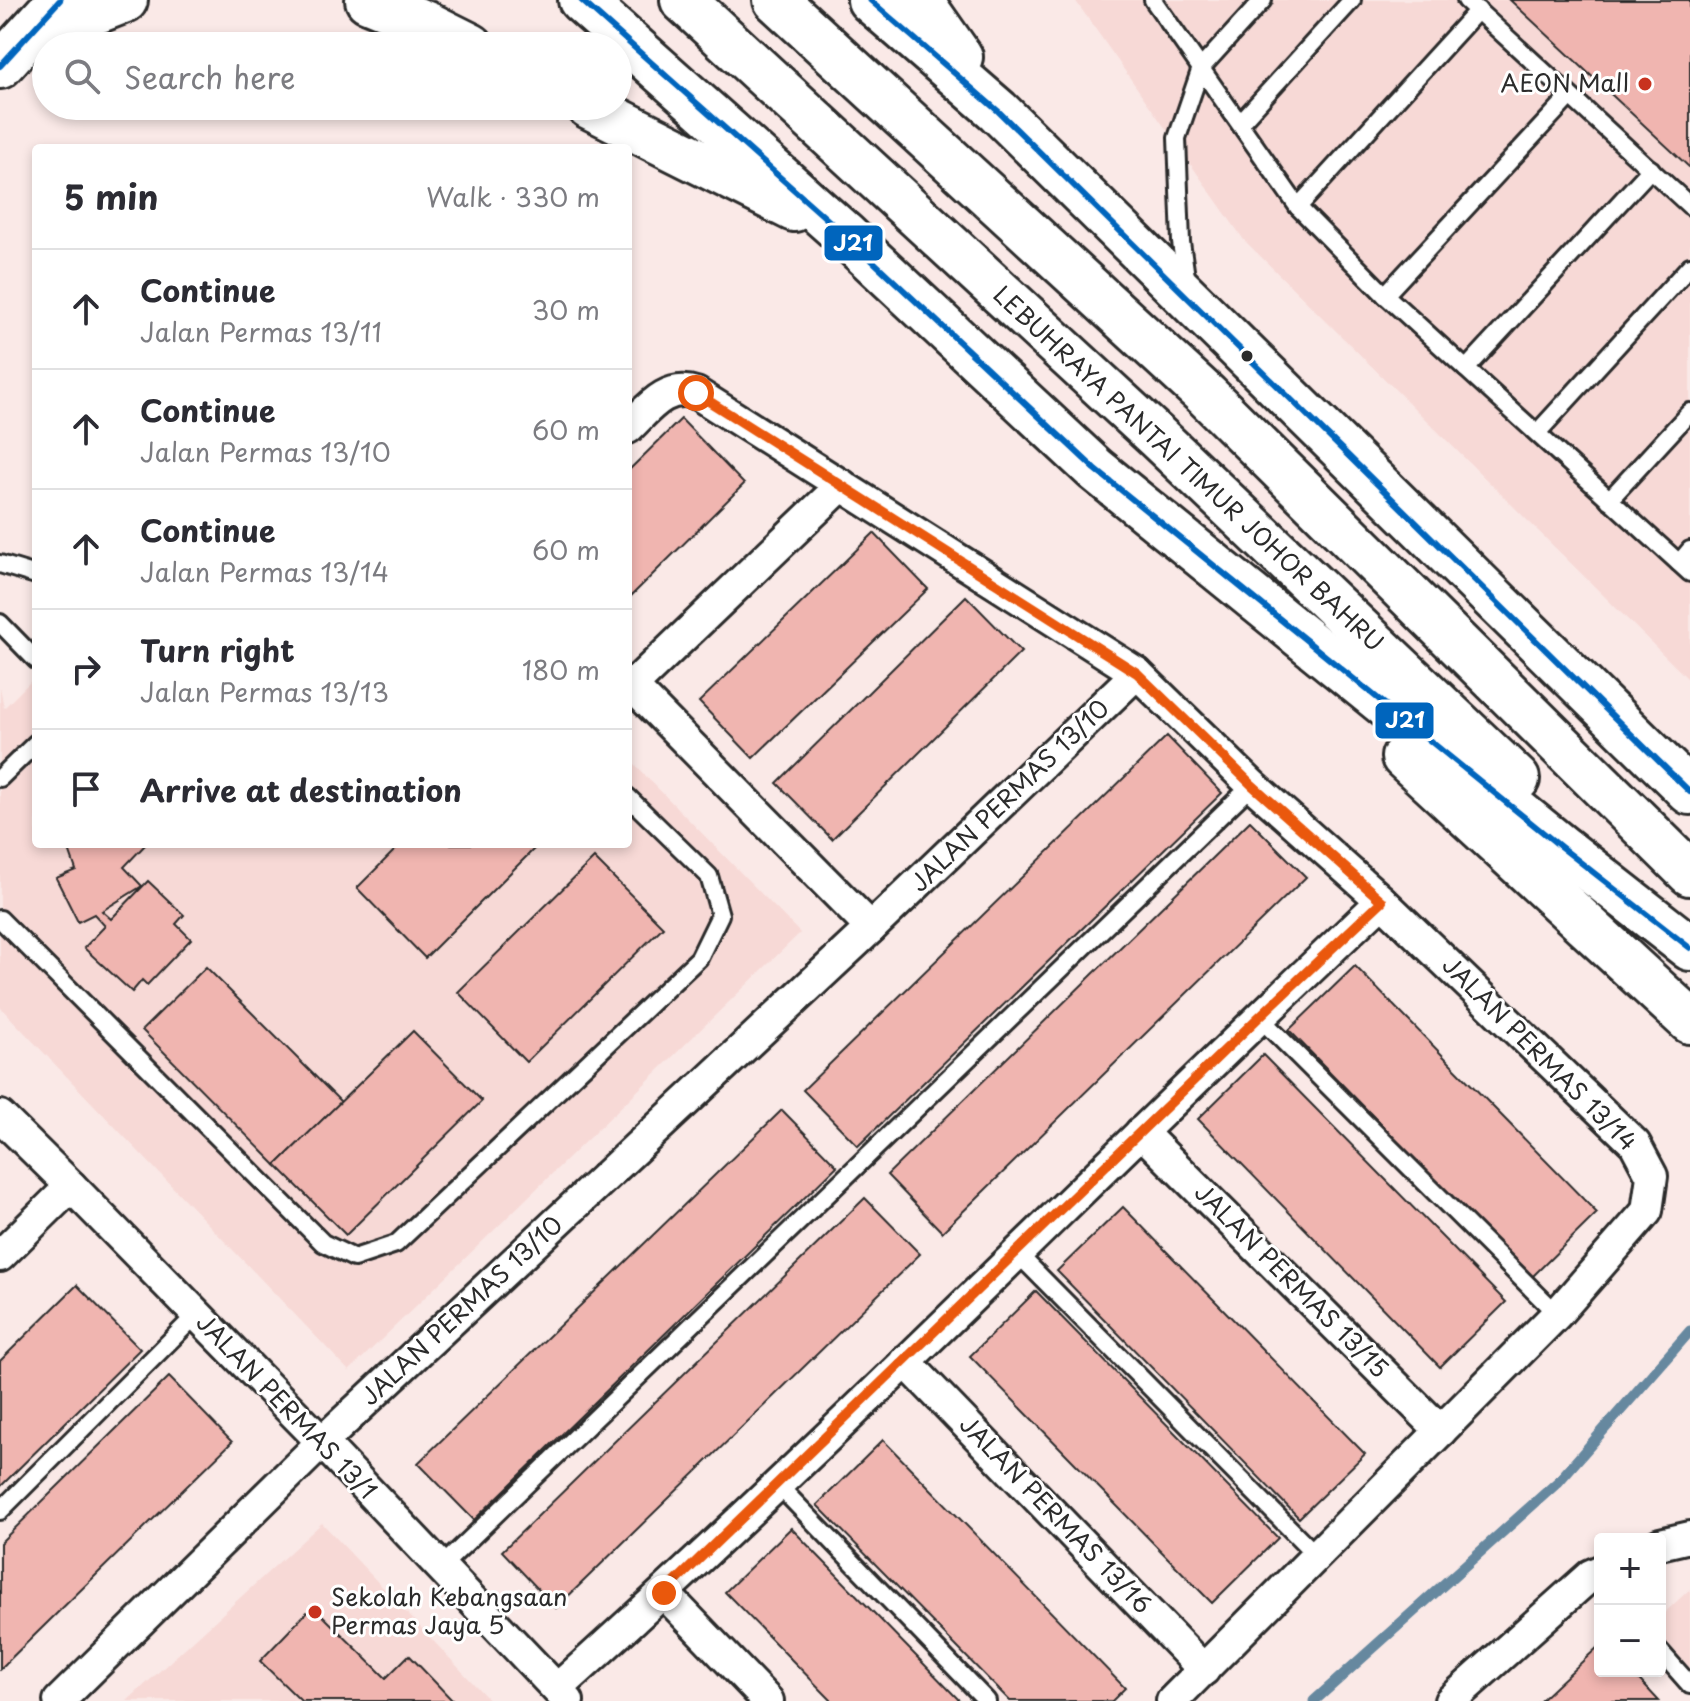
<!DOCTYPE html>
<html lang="en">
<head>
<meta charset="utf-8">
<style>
  :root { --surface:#fff; --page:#f2f2f3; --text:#2b2b33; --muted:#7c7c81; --line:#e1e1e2 }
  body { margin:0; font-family:"Playpen Sans",sans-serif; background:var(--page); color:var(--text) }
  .controls { position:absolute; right:24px; bottom:24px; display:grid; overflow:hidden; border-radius:8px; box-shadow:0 4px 12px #0003 }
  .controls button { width:72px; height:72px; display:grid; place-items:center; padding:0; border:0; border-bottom:2px solid var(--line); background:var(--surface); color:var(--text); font:40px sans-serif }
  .stop { position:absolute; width:24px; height:24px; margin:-18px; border:6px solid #ea580c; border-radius:50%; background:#fff }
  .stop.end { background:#ea580c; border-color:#fff; box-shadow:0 2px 8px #0008 }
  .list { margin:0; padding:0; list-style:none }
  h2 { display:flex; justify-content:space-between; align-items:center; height:104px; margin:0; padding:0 32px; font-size:34px }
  h2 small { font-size:26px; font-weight:400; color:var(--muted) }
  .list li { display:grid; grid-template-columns:52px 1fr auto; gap:24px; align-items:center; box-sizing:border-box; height:120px; padding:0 32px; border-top:2px solid var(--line) }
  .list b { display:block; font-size:30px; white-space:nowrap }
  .list p { margin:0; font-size:26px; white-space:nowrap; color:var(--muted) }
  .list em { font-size:26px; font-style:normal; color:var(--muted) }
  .icon { flex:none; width:44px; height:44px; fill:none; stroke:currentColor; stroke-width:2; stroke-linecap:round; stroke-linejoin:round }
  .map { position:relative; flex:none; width:1690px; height:1701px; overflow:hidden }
  .search { position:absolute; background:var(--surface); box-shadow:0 4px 12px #0003; left:32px; top:32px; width:600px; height:88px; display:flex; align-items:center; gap:20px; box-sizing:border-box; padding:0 28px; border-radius:44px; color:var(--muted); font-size:30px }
  .panel { position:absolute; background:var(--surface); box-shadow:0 4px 12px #0003; left:32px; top:144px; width:600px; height:704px; border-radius:8px }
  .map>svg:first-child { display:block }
  .built { fill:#f7d9d6 }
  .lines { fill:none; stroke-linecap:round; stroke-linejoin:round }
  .stream { stroke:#66889f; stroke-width:11 }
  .building { fill:#f0b5b0; stroke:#2b2b2b; stroke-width:2 }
  .lane-casing { stroke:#2b2b2b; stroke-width:22 }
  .street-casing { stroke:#2b2b2b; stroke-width:36 }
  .primary-casing { stroke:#2b2b2b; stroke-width:50 }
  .highway-casing { stroke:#2b2b2b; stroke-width:50 }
  .lane { stroke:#fff; stroke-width:16 }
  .street { stroke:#fff; stroke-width:30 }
  .primary { stroke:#fff; stroke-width:44 }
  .highway { stroke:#fff; stroke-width:44 }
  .bus-1-casing { stroke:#fff; stroke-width:12 }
  .bus-1 { stroke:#0065bd; stroke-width:6 }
  .route { stroke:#ea580c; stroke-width:10 }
  .poi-dot { fill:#c8321e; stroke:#fff; stroke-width:3 }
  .bus-dot { fill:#2b2b2b; stroke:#fff; stroke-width:3 }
  .labels { text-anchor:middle; stroke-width:6; stroke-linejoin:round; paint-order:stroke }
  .poi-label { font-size:24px; fill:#2b2b2b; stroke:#fff; text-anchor:end }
  .street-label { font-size:24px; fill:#2b2b2b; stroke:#fff }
  .line-badge { stroke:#fff; stroke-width:3 }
  .badge-label { font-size:22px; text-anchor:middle; font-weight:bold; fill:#fff }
</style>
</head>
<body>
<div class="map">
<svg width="1690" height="1701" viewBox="0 0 1690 1701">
  <rect width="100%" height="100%" fill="#fae9e7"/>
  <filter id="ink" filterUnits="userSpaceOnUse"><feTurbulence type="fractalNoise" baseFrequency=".0125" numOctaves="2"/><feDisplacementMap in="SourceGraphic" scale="16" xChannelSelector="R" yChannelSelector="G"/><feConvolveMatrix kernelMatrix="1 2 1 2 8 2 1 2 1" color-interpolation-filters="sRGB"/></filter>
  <g filter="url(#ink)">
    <!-- built -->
    <g class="built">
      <path d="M1075,0H1690V681L1244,240Z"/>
      <path d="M36,676V844H628V758L800,933L349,1371L0,1007V687L4,708Z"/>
      <path d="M322,1523L490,1701H127Z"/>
      <path d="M1690,1589V1672L1660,1639V1617Z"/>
    </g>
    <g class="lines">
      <!-- stream -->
      <path class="stream" d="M1314,1701L1558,1482L1690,1331"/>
    </g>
    <!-- building -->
    <g class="building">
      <path d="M1510,0H1690V168Z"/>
      <path d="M681,419L744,484L628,599V471Z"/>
      <path d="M874,533L928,589L753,758L699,702Z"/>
      <path d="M966,596L1021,652L832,839L777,783Z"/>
      <path d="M1167,736L1222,793L858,1146L803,1090Z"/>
      <path d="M1250,821L1306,877L942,1232L887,1175Z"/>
      <path d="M67,844H146L124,867L142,886L102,911L111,919L148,881L184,915L176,924L191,939L147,985L142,980L132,992L84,948L105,926L94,914L78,922L56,878L76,870Z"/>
      <path d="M401,844H539L425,958L357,888Z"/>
      <path d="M594,858L663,927L526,1062L458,992Z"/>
      <path d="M1355,966L1597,1213L1531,1278L1289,1030Z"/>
      <path d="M206,967L341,1102L276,1165L142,1030Z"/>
      <path d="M413,1031L482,1101L346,1235L276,1165Z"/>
      <path d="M1263,1055L1506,1302L1440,1367L1198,1119Z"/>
      <path d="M782,1110L837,1166L474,1520L418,1463Z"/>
      <path d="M865,1198L920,1254L556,1608L502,1551Z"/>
      <path d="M1123,1207L1365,1454L1299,1518L1057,1271Z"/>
      <path d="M77,1285L140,1349L0,1487V1361Z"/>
      <path d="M1036,1291L1278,1538L1212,1603L970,1356Z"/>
      <path d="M169,1377L232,1442L0,1669V1543Z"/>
      <path d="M883,1440L1125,1688L1112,1701H1010L817,1505Z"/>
      <path d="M791,1528L960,1701H832L725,1592Z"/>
      <path d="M313,1606L386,1678L409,1655L453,1701H301L260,1661Z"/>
      <path d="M1600,1645V1671H1631L1659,1701H1540Z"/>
    </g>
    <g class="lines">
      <defs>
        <g id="lane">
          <path d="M1153,0L1298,207L1385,295L1690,573"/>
          <path d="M1466,0L1690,206"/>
          <path d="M1240,123L1352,0"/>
          <path d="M1298,207L1478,10"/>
          <path d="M1187,284L1181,242L1177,138L1201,68L1263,0"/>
          <path d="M1385,295L1570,96"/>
          <path d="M1466,369L1651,169"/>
          <path d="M1537,433L1690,266"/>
          <path d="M1609,500L1690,412"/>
          <path d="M1679,563L1690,550"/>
          <path d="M0,564L36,575"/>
          <path d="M0,623L36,660"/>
          <path d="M0,778L36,743"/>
          <path d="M0,919L323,1243L354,1258L396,1244L699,958L720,915L709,876L628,797"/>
          <path d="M1259,1017L1557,1314"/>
          <path d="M1016,1252L1317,1556"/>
          <path d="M777,1484L987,1701"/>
          <path d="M0,1511L196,1315"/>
          <path d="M441,1567L1252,785"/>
          <path d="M1660,1651L1690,1685"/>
        </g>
        <g id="street">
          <path d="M628,428C648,409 666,383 696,393L1137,673L1252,785L1382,901L1635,1144L1652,1176L1647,1211L1557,1314L1172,1701"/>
          <path d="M628,682L871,928"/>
          <path d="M632,686L842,485"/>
          <path d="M0,1116L71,1186L322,1442L568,1701"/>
          <path d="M1141,1132L1441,1431"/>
          <path d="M0,1256L71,1186"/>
          <path d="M905,1361L1204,1670"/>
          <path d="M1660,1544L1690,1537"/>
          <path d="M664,1593L768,1701"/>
          <path d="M557,1689C840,1435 1105,1162 1382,901"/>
          <path d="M59,1701L322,1442L871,928L1137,673"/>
          <path d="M1450,1701L1591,1575L1600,1571"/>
        </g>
        <path id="primary" d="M0,66L60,0"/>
        <g id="highway">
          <path d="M368,0L429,25L471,46"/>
          <path d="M581,0L846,236L1095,469L1561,847L1690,948"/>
          <path d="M683,0L1157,437L1517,779"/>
          <path d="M776,0L1207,396L1690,873"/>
          <path d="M870,0L998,111L1690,792"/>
          <path d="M920,0L960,57"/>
          <path d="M25,39L125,0"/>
          <path d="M589,106L794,209"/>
          <path d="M1404,757L1690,1021"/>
        </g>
      </defs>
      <!-- lane casing -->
      <use href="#lane" class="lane-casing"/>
      <!-- street casing -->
      <use href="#street" class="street-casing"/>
      <!-- primary casing -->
      <use href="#primary" class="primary-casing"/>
      <!-- highway casing -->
      <use href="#highway" class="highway-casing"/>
      <!-- lane -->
      <use href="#lane" class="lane"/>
      <!-- street -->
      <use href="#street" class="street"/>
      <!-- primary -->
      <use href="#primary" class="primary"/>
      <!-- highway -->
      <use href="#highway" class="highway"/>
      <defs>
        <g id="bus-1">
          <path d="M581,0L846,236L1095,469L1561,847L1690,948"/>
          <path d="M870,0L998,111L1690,792"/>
          <path d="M0,66L60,0"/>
        </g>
      </defs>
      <!-- bus-1 casing -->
      <use href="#bus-1" class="bus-1-casing"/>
      <!-- bus-1 -->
      <use href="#bus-1" class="bus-1"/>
    </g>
  </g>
  <g class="lines" filter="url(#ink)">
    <!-- route -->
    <path class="route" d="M664,1593L1259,1017L1382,901L1252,785L1137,673L696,393"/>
  </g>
  <!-- markers -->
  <g class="poi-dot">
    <circle cx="1645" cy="84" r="8"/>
    <circle cx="315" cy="1612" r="8"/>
  </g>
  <circle class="bus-dot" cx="1247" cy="356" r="7"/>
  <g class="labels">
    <!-- poi labels -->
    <g class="poi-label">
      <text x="1629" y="92">AEON Mall</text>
      <text x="331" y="1606" text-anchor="start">Sekolah Kebangsaan<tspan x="331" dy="28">Permas Jaya 5</tspan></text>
    </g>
    <!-- street labels -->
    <g class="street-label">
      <text transform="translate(1188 469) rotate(43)" y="8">LEBUHRAYA PANTAI TIMUR JOHOR BAHRU</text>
      <text transform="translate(1010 796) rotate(-44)" y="8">JALAN PERMAS 13/10</text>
      <text transform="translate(1539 1054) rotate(45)" y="8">JALAN PERMAS 13/14</text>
      <text transform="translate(1291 1281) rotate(45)" y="8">JALAN PERMAS 13/15</text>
      <text transform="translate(462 1311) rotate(-43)" y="8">JALAN PERMAS 13/10</text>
      <text transform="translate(286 1407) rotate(46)" y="8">JALAN PERMAS 13/1</text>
      <text transform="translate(1055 1515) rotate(46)" y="8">JALAN PERMAS 13/16</text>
    </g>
  </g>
  <g class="line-badge">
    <rect x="823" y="224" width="61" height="38" rx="8" fill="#0065bd"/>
    <rect x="1374" y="701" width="61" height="39" rx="8" fill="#0065bd"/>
  </g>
  <g class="badge-label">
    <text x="853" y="251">J21</text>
    <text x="1405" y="728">J21</text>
  </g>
</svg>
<div class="controls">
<button>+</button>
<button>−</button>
</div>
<div class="stop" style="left:696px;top:393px"></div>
<div class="stop end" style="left:664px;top:1593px"></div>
<div class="search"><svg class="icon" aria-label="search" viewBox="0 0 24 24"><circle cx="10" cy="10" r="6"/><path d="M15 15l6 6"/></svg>Search here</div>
<section class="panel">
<h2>5 min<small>Walk · 330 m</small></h2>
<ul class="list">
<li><svg class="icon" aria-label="ahead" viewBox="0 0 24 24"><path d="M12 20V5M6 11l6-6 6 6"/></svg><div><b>Continue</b><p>Jalan Permas 13/11</p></div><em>30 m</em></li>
<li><svg class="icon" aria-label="ahead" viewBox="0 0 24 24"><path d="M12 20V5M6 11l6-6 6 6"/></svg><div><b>Continue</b><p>Jalan Permas 13/10</p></div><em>60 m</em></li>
<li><svg class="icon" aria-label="ahead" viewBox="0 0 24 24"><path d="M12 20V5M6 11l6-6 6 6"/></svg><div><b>Continue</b><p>Jalan Permas 13/14</p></div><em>60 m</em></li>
<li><svg class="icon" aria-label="right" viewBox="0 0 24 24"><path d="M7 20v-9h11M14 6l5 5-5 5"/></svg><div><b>Turn right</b><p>Jalan Permas 13/13</p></div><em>180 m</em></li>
<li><svg class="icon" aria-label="arrive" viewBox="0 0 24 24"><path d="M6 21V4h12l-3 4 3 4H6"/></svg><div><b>Arrive at destination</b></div></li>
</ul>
</section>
</div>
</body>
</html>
